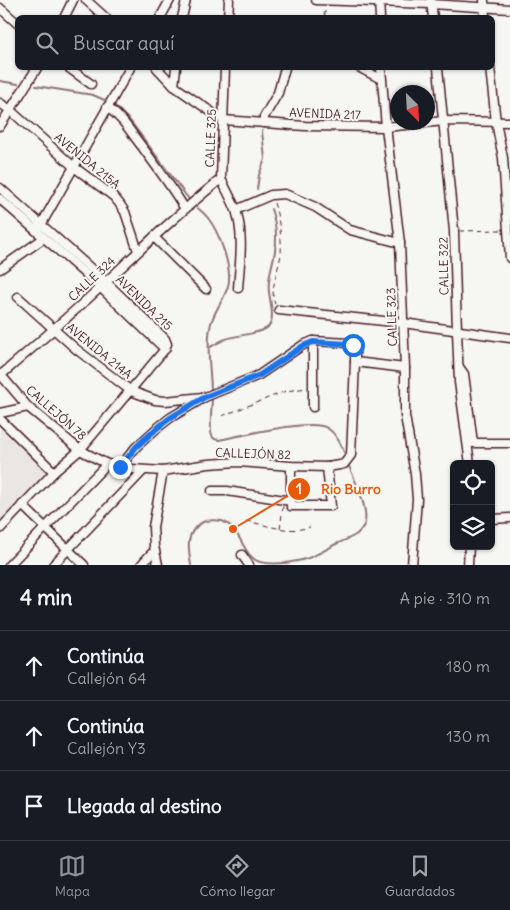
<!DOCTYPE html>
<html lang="es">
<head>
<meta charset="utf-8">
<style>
  :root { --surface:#171b24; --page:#20242c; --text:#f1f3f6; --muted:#9ea1a6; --line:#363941; --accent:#8c9099 }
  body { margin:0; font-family:Delius,sans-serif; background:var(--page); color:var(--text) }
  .controls { position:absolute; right:15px; bottom:15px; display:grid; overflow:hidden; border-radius:8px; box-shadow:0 1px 4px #0004 }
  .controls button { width:45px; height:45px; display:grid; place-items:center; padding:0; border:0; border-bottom:1px solid var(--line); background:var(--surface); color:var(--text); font:25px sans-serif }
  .compass { position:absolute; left:390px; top:85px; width:45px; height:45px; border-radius:50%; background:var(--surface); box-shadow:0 1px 4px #0004; rotate:156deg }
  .stop { position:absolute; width:15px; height:15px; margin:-11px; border:4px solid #1a73e8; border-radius:50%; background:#fff }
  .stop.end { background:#1a73e8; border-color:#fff; box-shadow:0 1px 5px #0008 }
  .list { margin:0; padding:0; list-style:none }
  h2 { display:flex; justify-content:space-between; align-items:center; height:65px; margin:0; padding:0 20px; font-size:21px }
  h2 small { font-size:16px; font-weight:400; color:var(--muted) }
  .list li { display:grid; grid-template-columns:32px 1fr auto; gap:15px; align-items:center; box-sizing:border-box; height:70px; padding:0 20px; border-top:1px solid var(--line) }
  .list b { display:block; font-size:19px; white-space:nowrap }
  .list p { margin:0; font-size:16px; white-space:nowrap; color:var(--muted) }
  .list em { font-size:16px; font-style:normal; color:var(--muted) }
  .icon { flex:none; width:28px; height:28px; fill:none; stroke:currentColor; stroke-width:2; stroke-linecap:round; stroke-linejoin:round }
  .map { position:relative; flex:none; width:510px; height:565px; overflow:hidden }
  .search { position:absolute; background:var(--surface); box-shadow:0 1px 4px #0004; left:15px; right:15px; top:15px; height:55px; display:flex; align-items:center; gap:12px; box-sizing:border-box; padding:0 18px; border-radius:8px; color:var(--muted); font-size:19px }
  .sheet { height:275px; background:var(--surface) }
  nav { display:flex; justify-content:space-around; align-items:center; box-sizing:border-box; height:70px; border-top:1px solid var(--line); background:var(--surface); font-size:14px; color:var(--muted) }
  nav a { display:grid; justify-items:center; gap:2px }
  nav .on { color:var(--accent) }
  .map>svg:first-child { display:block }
  .built { fill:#e9e6e3 }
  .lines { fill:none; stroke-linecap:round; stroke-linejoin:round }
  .stream { stroke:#8e747a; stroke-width:2 }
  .minor-casing { stroke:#4a1f2b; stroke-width:11 }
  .path { stroke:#4a1f2b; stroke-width:1; stroke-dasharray:5 4; stroke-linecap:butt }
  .minor { stroke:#f6f6f2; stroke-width:8 }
  .route { stroke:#1a73e8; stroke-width:6 }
  .labels { text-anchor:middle; stroke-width:4; stroke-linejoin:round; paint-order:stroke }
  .street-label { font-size:12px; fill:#4a1f2b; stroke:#f6f6f2 }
  .leader { fill:none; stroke:#e8590c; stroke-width:2 }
  .callout-dot { fill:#e8590c; stroke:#f6f6f2; stroke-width:2 }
  .mark-label { font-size:15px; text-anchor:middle; font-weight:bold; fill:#fff }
  .callout-label { font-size:14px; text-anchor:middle; font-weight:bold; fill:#e8590c; stroke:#f6f6f2; stroke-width:4; stroke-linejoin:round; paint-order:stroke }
</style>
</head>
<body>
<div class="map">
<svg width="510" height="565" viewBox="0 0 510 565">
  <rect width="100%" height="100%" fill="#f6f6f2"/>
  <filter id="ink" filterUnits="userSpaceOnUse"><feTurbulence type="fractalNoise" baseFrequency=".02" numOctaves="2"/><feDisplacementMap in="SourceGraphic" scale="10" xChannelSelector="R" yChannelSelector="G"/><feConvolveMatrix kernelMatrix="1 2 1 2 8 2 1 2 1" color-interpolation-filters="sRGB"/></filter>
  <g filter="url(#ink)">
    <!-- built -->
    <path class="built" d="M0,428L48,474L0,522Z"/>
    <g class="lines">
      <!-- stream -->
      <g class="stream">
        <path d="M324,18L325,12"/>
        <path d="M0,81L18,84"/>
        <path d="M36,86L93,95L109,102"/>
        <path d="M113,104L131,122L191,202"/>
        <path d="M257,189L259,175L265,159L262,131"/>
        <path d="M194,205C199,209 204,213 208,218C219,232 233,269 228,286C224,301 212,313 210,328C206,349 211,372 211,393"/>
        <path d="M209,348C214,345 220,341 226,339C236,335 263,334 269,326C275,318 270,301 269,292C267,278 273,264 275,251C277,237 276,222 271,209"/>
        <path d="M212,398C212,405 209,431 212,436C214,440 215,439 219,440C240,436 311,418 327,428C337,434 342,447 346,457"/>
        <path d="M191,565C188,548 185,531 203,522C209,519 216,520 222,521C242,528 242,557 260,562C273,565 289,563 302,560C314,557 325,550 336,544C343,541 351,538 357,534C360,531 364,527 365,522C368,507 354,478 348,464"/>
      </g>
      <defs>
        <g id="minor">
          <path d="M86,0L106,18"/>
          <path d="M316,0L431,4L510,9"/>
          <path d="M379,0L380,18"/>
          <path d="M431,0L433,18"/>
          <path d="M484,0L485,18"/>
          <path d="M0,8L18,24"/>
          <path d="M64,18L73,0"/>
          <path d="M160,18L170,0"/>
          <path d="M182,18L186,0"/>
          <path d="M228,18L229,0"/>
          <path d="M69,68L91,84"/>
          <path d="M157,68L174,86L223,120L305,126L386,127L444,121L510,122"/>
          <path d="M360,68L381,79"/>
          <path d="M381,68L386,127L400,243L405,368V416L415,474L417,499L412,565"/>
          <path d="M438,68L454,231L457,331L459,382L470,464"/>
          <path d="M490,68L496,122L503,158L510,258"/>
          <path d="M174,86L176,68"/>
          <path d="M0,103L10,110L74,167L113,196L119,203L125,212L138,251"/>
          <path d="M107,107C123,118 131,133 143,148C158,169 172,187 185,209"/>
          <path d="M264,123V117L278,93L285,68"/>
          <path d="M0,126L37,68"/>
          <path d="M221,179C226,189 232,200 236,210C244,235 240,262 238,288"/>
          <path d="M0,188L106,282L165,339L167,344L165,349"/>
          <path d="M0,199L100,287L165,349"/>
          <path d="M236,210L271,195L285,194L315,207L350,230L400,243"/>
          <path d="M39,227L41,225L130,68"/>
          <path d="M154,237L206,289"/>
          <path d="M0,269L44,238"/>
          <path d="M18,297L76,349L131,391L155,400L165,401L203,397"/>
          <path d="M279,310L403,323L510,338"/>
          <path d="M355,362L405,368"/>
          <path d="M459,367L464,374L473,443H510"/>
          <path d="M0,374L28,407L80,450L107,464L132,469L163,471L208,464L238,462L291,466L327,467L340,465L344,464L351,455L355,362V349L353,345L349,343L313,341L303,345L259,375L205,397L170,418L156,429L136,447L120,467"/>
          <path d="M1,375C37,344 73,313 107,281C144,246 181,211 221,179L225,68"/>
          <path d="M313,407V341"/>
          <path d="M0,413L28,407"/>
          <path d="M0,419L54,472"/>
          <path d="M291,466V506H331L327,467"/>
          <path d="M212,491H227L291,501"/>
          <path d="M22,505L84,565"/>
          <path d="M491,519L510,518"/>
          <path d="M0,529L54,472L80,450L165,349"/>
          <path d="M242,555L249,565"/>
          <path d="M9,565L107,464"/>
          <path d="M53,565L143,471"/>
          <path d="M141,565L151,554"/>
          <path d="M158,565L154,546L153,527L163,471"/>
          <path d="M468,565L469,546"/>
        </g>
      </defs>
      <!-- minor casing -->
      <use href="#minor" class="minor-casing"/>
      <!-- path -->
      <g class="path">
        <path d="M274,203C279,219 282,237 281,254C279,269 269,290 275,304"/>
        <path d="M460,231L501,230"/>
        <path d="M222,416L286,391L307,388"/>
        <path d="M246,521C267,525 289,534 310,527"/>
        <path d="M280,529L283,506"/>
      </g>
      <!-- minor -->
      <use href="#minor" class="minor"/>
    </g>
  </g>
  <g class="lines" filter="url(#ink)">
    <!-- route -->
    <path class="route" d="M120,467L136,447L156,429L170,418L205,397L260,375L303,346L313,342L349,344L353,345"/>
  </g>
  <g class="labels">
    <!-- street labels -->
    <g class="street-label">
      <text transform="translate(325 114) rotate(2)" y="4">AVENIDA 217</text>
      <text transform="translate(211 138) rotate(-88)" y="4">CALLE 325</text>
      <text transform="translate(87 161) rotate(39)" y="4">AVENIDA 215A</text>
      <text transform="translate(444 266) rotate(-91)" y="4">CALLE 322</text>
      <text transform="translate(92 279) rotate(-43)" y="4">CALLE 324</text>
      <text transform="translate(144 303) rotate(44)" y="4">AVENIDA 215</text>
      <text transform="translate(392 317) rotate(-92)" y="4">CALLE 323</text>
      <text transform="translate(99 351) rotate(39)" y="4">AVENIDA 214A</text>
      <text transform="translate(56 413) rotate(41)" y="4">CALLEJÓN 78</text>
      <text transform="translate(253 454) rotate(2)" y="4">CALLEJÓN 82</text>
    </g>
  </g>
  <!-- callouts -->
  <path class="leader" d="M233 529L299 489"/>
  <g class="callout-dot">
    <circle cx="233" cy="529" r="5"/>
    <circle cx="299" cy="489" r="12"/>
  </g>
  <g class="mark-label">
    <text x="299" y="494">1</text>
  </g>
  <g class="callout-label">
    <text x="351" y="494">Rio Burro</text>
  </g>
</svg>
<div class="controls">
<button><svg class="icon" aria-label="locate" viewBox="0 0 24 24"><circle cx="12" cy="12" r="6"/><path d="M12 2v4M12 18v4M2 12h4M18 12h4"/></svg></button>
<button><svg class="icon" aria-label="layers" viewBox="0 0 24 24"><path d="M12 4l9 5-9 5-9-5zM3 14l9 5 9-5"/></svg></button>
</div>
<svg class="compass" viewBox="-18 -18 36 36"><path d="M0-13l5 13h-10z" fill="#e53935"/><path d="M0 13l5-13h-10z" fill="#9ea1a6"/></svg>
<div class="stop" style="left:353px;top:345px"></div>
<div class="stop end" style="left:120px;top:467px"></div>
<div class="search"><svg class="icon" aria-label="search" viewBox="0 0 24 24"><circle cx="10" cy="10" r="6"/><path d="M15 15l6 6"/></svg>Buscar aquí</div>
</div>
<section class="sheet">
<h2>4 min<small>A pie · 310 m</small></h2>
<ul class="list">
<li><svg class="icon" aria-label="ahead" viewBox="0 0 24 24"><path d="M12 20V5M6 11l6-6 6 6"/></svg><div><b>Continúa</b><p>Callejón 64</p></div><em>180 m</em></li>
<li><svg class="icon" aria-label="ahead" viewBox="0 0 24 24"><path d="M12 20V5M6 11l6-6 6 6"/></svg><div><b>Continúa</b><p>Callejón Y3</p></div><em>130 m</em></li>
<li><svg class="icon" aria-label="arrive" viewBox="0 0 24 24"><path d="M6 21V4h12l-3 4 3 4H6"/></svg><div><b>Llegada al destino</b></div></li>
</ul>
</section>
<nav>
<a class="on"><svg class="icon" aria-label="map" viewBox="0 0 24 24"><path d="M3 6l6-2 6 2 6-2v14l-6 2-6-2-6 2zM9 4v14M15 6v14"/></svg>Mapa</a>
<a><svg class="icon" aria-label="directions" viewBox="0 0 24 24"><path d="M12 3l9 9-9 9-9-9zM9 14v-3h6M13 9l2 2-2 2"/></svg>Cómo llegar</a>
<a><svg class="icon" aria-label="saved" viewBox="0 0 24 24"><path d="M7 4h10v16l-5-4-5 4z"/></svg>Guardados</a>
</nav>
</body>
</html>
